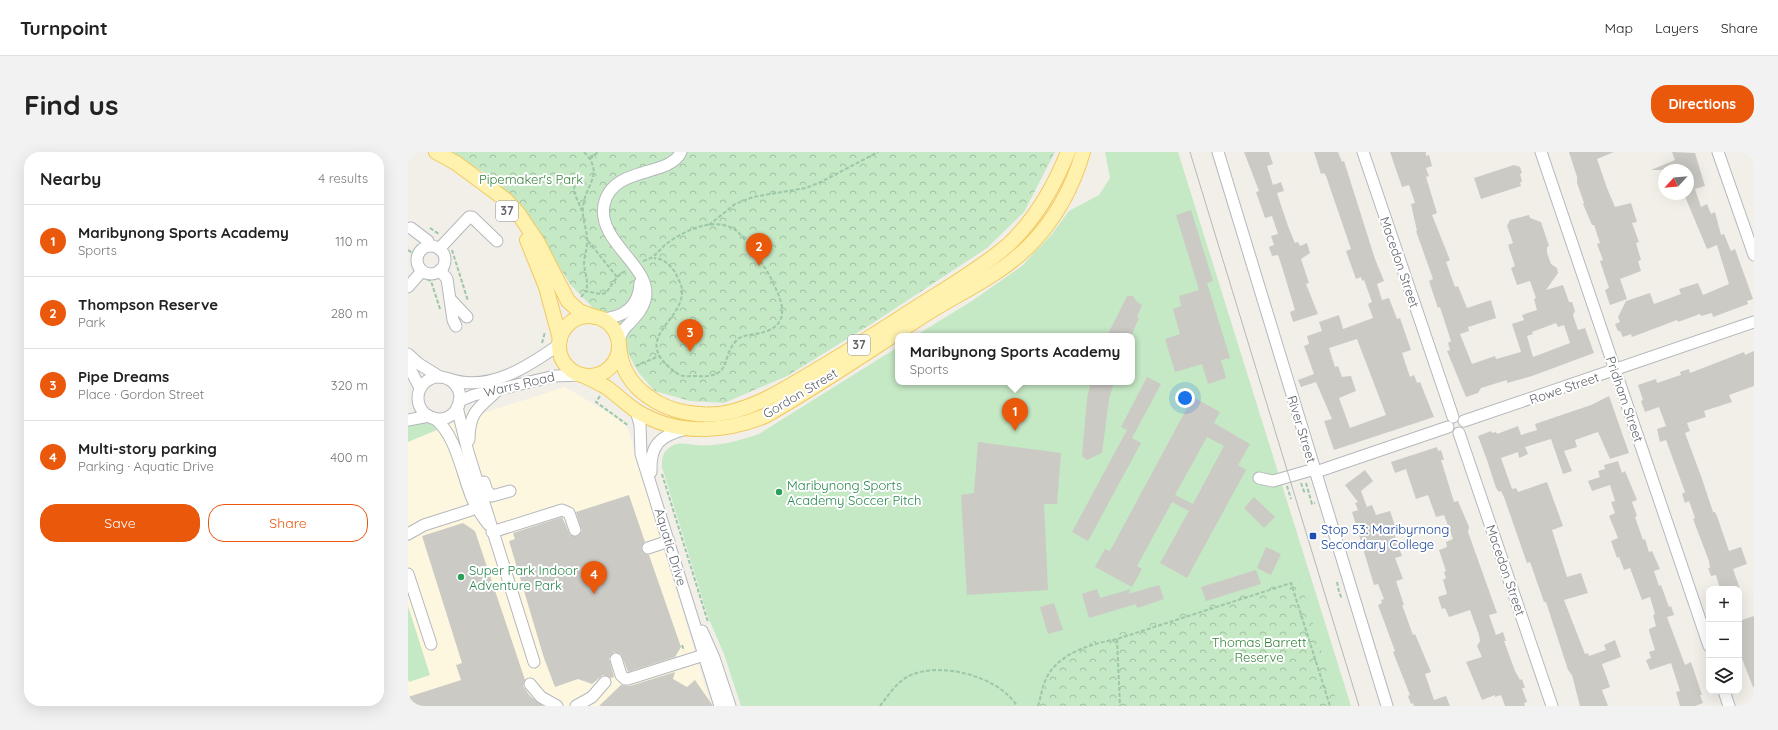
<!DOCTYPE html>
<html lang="en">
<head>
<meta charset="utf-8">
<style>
  :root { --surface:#fff; --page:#f2f2f2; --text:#222; --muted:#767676; --line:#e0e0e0; --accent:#ea580c }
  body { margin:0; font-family:Quicksand,sans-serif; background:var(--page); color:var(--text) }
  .controls { position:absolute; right:12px; bottom:12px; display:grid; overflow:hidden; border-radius:8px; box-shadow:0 4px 16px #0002 }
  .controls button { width:36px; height:36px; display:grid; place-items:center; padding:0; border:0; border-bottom:1px solid var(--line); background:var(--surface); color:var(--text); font:20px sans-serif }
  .compass { position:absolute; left:1250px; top:12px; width:36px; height:36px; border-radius:50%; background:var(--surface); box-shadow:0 4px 16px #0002; rotate:244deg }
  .you { position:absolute; left:777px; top:246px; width:14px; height:14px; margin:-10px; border:3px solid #fff; border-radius:50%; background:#1a73e8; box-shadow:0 0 0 6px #1a73e833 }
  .badge { display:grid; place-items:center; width:26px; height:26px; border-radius:50%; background:var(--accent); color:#fff; font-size:13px; font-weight:700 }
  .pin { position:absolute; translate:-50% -33px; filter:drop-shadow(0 1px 2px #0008) }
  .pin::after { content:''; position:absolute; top:21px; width:14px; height:12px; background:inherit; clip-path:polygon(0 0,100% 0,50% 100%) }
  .popup { position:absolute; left:487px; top:181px; width:240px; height:52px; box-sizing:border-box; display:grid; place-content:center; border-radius:8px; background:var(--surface); filter:drop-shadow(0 1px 3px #0005); font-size:13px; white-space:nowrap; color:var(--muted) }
  .popup b { font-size:15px; color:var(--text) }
  .popup::after { content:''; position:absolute; left:50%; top:100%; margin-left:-8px; border:8px solid transparent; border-top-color:var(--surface) }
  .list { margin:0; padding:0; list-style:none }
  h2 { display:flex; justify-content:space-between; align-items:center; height:52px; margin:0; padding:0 16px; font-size:17px }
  h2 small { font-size:13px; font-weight:400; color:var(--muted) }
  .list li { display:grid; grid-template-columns:26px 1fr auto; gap:12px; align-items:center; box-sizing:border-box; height:72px; padding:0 16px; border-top:1px solid var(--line) }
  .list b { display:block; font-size:15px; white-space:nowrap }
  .list p { margin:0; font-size:13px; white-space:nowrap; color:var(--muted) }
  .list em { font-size:13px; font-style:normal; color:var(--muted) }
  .actions { display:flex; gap:8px; padding:12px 16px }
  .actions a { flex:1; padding:9px 0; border:1px solid var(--accent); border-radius:16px; text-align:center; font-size:14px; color:var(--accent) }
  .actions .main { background:var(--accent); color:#fff }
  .icon { flex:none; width:22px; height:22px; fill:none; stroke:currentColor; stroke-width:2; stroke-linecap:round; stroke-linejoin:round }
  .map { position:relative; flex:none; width:1346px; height:554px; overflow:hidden; border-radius:16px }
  header { display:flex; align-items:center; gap:24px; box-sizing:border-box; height:56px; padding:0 20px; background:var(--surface); border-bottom:1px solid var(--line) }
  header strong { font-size:19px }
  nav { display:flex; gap:22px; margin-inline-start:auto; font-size:14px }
  .intro { display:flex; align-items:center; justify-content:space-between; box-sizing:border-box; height:96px; padding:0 24px }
  h1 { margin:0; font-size:28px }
  .button { padding:10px 18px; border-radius:16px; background:var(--accent); color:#fff; font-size:14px; font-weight:700 }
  main { display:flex; gap:24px; padding:0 24px }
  aside { flex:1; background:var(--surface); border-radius:16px; box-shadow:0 4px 16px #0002 }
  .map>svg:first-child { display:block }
  .commercial { fill:#fef7e0 }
  .green { fill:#c5e8c5 }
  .park { fill:url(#park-crowns) }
  .building { fill:#cccac5; fill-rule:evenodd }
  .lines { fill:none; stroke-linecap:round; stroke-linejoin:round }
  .minor-tunnel { stroke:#ccccc8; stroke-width:11; stroke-dasharray:11 5.5; stroke-linecap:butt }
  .minor-casing { stroke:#b5b8bc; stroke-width:13 }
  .major-casing { stroke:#f2c960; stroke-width:16 }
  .path { stroke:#9cc7a9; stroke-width:2; stroke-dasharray:4 2; stroke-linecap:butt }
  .minor { stroke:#fff; stroke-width:11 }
  .major { stroke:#fff2af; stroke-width:14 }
  .tram { stroke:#b6b7b8; stroke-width:1 }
  .leisure-dot { fill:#2e9e5b; stroke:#fff; stroke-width:1.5 }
  .transit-dot { fill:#1a4fb4; stroke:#fff; stroke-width:1.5 }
  .labels { text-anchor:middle; stroke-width:4; stroke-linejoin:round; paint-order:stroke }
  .shield { fill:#fff; stroke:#8f9295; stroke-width:1 }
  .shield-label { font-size:12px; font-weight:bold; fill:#5f6368 }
  .park-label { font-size:13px; fill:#348238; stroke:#fff }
  .street-label { font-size:13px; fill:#5f6368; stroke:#fff }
  .leisure-label { font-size:13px; fill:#27864d; stroke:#fff; text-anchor:start }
  .transit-label { font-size:13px; fill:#164399; stroke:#fff; text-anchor:start }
</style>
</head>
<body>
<header>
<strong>Turnpoint</strong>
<nav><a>Map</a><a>Layers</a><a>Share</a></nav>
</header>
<div class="intro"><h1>Find us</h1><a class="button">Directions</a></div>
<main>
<aside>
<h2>Nearby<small>4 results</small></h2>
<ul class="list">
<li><span class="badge">1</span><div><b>Maribynong Sports Academy</b><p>Sports</p></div><em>110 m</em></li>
<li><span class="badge">2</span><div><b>Thompson Reserve</b><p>Park</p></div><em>280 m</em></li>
<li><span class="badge">3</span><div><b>Pipe Dreams</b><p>Place · Gordon Street</p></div><em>320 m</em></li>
<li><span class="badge">4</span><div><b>Multi-story parking</b><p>Parking · Aquatic Drive</p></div><em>400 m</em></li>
</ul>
<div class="actions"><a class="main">Save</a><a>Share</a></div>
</aside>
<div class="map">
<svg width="1346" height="554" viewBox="0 0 1346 554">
  <defs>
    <pattern id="park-crowns" width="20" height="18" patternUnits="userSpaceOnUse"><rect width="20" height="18" fill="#c5e8c5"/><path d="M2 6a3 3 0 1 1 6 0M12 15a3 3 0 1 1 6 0" fill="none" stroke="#a3c0a4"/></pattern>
  </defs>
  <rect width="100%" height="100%" fill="#f1efe8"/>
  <!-- commercial -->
  <path class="commercial" d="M157,235L209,266L220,277L303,554H0V285Z"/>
  <!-- green -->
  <g class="green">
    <path d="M697,0H770L943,554H333L316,502L300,465L254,315C254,308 254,301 261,296C269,289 278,292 287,293C308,295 331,289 351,282L490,195V230H724V184H507L564,149L614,114L644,82L661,59L691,43L702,26Z"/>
    <path d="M19,269L31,277L0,290V272Z"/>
    <path d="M0,454L22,523L1,530L0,527Z"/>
  </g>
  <!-- park -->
  <g class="park">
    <path d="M39,0H647L616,60L579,96L465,171L379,224L316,251L282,249L247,239L230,220L218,197L209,170L184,155L162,132L117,60L79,22Z"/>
    <path d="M891,425L930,554H632C642,513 646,505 686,489Z"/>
  </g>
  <!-- building -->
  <g class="building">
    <path d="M836,0H861L865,12L859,14L865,33L873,30L876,39L869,41L880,74L887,91L890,90L892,94L899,91L902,101L893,107L901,131L898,132L910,162L885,170L882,160L887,158L874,115L870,103L864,104L861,95L866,93L863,84L870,82L864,64L857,66L848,40L851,39Z"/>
    <path d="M906,0H930L934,10L936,9L967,107L976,129L969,132L974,148L981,146L989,167L992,166L1003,198L994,201L1002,225L1006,223L1009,231L1012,230L1026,265L926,298L916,269L924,267L908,230L893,235L890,228L906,222L896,194L901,192L899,184L914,179L911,170L931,163L935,177L965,166L960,152L964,150L956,128L954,129L953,125L948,127L938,99L943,97L918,24L916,21L913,22ZM949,187L978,263L942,276L931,246L948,239L943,224L934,225L930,214L927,215L921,196Z"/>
    <path d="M982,0H1018V4L1021,3L1024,14L1018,16L1021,24L1018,25L1029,61L1024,63L1042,108L1038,110L1047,135L1050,134L1059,156L1083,148L1088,166L1060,175L1061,179L1052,182L1064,212L1087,204L1088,207L1113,200L1104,172L1116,168L1114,163L1129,158L1126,147L1128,146L1122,129L1109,133L1103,116L1107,114L1100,93L1105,91L1099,74L1102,68L1121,63L1122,66L1133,70L1141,94L1139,95V101L1143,112L1149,116L1150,121L1138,138L1155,133L1161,150H1164L1167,159L1165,163L1170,178L1177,176L1186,201L1124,224L1099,231V228L1073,236L1070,241L1058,245L1039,199L1042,198L1040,191L1043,189L1032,155L1030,156L1021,129L1025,127L1008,79H1009L1003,52L1007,51L1001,33L994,35ZM1148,171L1150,175L1156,173L1162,191L1125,205L1119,184L1125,182L1124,180Z"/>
    <path d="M1161,0H1206L1189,7L1199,36L1207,55L1223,51L1229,70L1224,71L1231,90L1228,91L1233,108L1230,109L1233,119L1212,127L1219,147L1202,153L1197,138L1201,136L1192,109L1195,108L1189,92L1192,91L1186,73H1184L1175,52L1176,51L1169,31V25Z"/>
    <path d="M1264,0L1287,1L1297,34L1287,37L1293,55L1299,52L1303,62L1307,60L1313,83L1316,82L1323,99L1327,97L1345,147L1339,149L1340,152L1305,165L1304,161L1293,164L1292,162L1270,170L1269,168L1224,185L1223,182L1215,185L1212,179H1210L1207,172L1212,170L1210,165L1218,149L1242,141L1246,152L1273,142L1271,137L1290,131L1295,143L1321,132L1309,93L1299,97L1278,47L1277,42H1280V18H1243L1267,8Z"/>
    <path d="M1106,13L1112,15L1114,21L1112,22L1114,29L1112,31L1113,34L1073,47L1066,26Z"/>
    <path d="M783,58L805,129L799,131L822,206L813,208L818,226L800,232L794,212L767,220L757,187L772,182L765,157L773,154L771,144L791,138L768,63Z"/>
    <path d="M719,144H725L729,150L734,153L729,165L731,166L723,184H699Z"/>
    <path d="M1346,199V234L1321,243L1324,250L1296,259L1298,265L1279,271L1282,279L1277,281L1293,324L1305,360H1307L1309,364L1321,399L1333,395L1339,412L1325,417L1332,437H1312L1308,423L1303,424L1300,416H1302L1301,409L1285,367L1287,366L1281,349L1277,351L1274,342L1277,340L1258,288L1252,290L1249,277L1258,274L1251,255L1237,260L1233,249L1235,248L1230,233L1248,227L1249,231L1273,223L1272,220L1281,217L1282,221L1336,200L1337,203Z"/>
    <path d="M739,225L753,232L724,286L733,291L680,389L664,380L719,278L713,275Z"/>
    <path d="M683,230H706L701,247L694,301L679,308L674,304L679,247Z"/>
    <path d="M1201,244L1221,301L1202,307L1190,280L1167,288L1169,295L1156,299L1164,319L1155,322L1143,287L1117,295L1120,302L1111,306L1110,300L1093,306L1104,337L1108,336L1110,340L1139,330L1155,374L1144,378L1159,425L1173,421L1180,441L1156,448L1177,502L1180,501L1181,504L1198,498L1196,493L1207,488L1213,505L1194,512L1202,535L1194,538L1200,554H1172L1164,523L1160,518L1138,450H1136L1122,410L1119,411L1096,345L1093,339L1091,340L1088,336L1080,311L1070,284L1083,279L1084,281L1088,280L1089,282L1110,274L1113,283L1129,278L1127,272L1183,253Z"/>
    <path d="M785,245L812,260L806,271L842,292L830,313L838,318L779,426L752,411L781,359L764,350L729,414L734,417L724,435L687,415L697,397L702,399ZM799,285L816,294L785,352L767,343Z"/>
    <path d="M570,290L653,301L649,352H636L640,438L559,443L553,343L566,341Z"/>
    <path d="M1029,295L1030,299L1033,298L1036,308H1033L1034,311L1046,350L1050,349L1061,375L1060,380L1089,461L1081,463L1088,483L1095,480L1098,489H1096L1107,519L1112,528L1114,527L1117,536H1114L1119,550L1116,551L1117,554H1097L1093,543L1087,545V543L1074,548L1058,510L1074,505L1069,494L1072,489L1071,483L1062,458L1041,465L1037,456L1034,457L1030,445L1039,442L1035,428L1038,426L1036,420L1038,419L1031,398L1039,395L1038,390L1045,387L1036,363L1028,365L1020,343L1008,347L998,317L987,321L983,310Z"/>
    <path d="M1210,309L1214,321L1217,319L1229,348L1224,350L1229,364L1227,365L1235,388L1237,387L1241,400L1244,399L1252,417L1246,419L1251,434L1253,433L1261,455L1263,454L1266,463L1259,465L1277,513L1283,510L1294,543H1292L1295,551L1287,554H1272L1268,540L1272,539L1263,511L1242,518L1238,508L1243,506L1241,500L1247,498L1241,479V477L1248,474L1245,463L1247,462L1242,445L1234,448L1222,416L1216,418L1211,405L1209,406L1203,389L1210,386L1201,364L1207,361L1203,350L1207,349L1202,333L1184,339L1180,329L1192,325L1190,319L1197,317L1196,313Z"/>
    <path d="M957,318L965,329L953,339L959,355L964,353L968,363L982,359L988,377L985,378L994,404L987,406L995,427L988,429L996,453H994L1005,483L1007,482L1023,520L1017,522L1026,548L1038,544L1042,554H1006L1005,551L1003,552L1000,544L1002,543L985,500L987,499L970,453L974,451L973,448L976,447L970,432L966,433L944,360L950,358L947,351L950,350L937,333Z"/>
    <path d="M221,343L237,390L233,394L234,399L236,401L241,403L273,495L267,505L220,520L213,502L206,500L201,506L206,525L203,526L195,523L184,532L170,527L147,535L136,506L101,389L107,387L105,381L154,365L162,383L170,384L174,379L168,360Z"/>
    <path d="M846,345L867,365L856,376L836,356Z"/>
    <path d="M55,371L67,379L117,528L115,534L122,544L135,554H0V545L53,528L48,513L54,511L14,384Z"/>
    <path d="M858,395L873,402L863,423L849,416Z"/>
    <path d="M848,418L853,432L798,449L793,435Z"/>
    <path d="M751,433L756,447L729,456L728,452L681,466L674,442L689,437L692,446L723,437L720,442Z"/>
    <path d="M646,451L655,478L640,482L632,455Z"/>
    <path d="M1346,464V535H1345L1331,499V469Z"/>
    <path d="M267,520L265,527L279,535L287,528L305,554H191L213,533L222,534Z"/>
  </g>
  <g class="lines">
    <!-- minor-tunnel -->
    <path class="minor-tunnel" d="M233,398L240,396"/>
    <defs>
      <g id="minor">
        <path d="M810,0L979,554"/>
        <path d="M955,0L1045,265"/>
        <path d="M1133,0L1301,494"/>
        <path d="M1310,0L1346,103"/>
        <path d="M3,76L20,89L21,94"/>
        <circle cx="23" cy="108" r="14"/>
        <path d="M31,97L61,65H64L89,89"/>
        <path d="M32,118L39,127L45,168L48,174"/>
        <path d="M0,135L14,119"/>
        <path d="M43,148L59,165"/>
        <path d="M192,167C216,166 231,155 232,131"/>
        <path d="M210,189C213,183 215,177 220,173C227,165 234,159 237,148C246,115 189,91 196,53C204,13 261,26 273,0"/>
        <path d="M0,202L11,212L32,225"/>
        <path d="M0,213L12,236"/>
        <circle cx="31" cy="246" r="21"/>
        <path d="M41,227C81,241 121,214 152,192"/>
        <path d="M51,249L66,243L147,224L172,223"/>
        <path d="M49,255L60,300L126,510"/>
        <path d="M228,259L232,273L233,302L312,554"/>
        <path d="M26,266C48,282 54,322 64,346C68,356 74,364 80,372"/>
        <path d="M0,268L21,264"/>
        <path d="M1056,269L1346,170"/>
        <path d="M1051,281L1144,554"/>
        <path d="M61,288C61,261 70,256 88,240"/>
        <path d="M243,320C242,292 252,284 278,277"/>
        <path d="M908,320L1040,275"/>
        <path d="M851,326L865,329L907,317"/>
        <path d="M76,330L79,339L84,344L102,339"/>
        <path d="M84,380L154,358L161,361L167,378"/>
        <path d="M0,382L16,373L63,358L74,352"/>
        <path d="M240,396L261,389"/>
        <path d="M0,422L23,492"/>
        <path d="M294,479L306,506L322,554"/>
        <path d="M208,507L213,523L217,527H220L296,503"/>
        <path d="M122,532L133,545L149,554"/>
        <path d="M1316,539L1321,554"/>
        <path d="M168,554L184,545L197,530"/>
      </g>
      <g id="major">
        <path d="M28,0L48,11L98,48L110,61L130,91L160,149L171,159L187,165"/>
        <path d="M119,88L138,135L152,187"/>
        <circle cx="181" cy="194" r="30"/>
        <path d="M211,195C213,216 223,233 241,245C262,261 296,266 322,260C351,253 375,238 400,223C435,203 469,181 503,159C535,138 571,118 600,93C628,67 646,35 660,0"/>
        <path d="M176,224C183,227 191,231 198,235C208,242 217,251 227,258C267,284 315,281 357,264C412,233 465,196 518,162C553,140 592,123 621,94C647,68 665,34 675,0"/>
      </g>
    </defs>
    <!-- minor casing -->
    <use href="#minor" class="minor-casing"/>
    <!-- major casing -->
    <use href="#major" class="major-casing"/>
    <!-- path -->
    <g class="path">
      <path d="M176,0C198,23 176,32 175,57C174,69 180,79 179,91C179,98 176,105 176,112C177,123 181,129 178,139"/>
      <path d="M182,7L190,0"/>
      <path d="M167,27L166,40L174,59"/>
      <path d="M301,73L327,52L345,45L398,36L415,29L470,0"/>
      <path d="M22,76L31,82"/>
      <path d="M180,89L209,125"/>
      <path d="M0,98L5,101L4,114"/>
      <path d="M44,98L60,149"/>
      <path d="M5,101L10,93"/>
      <path d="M235,109C251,104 249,98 261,90C278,78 305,65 326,77C334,82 340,93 345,100C353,110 360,119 365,131C378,156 381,176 348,182C342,183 335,183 330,187C311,204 327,227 288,224C282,224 274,225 270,222C218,186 277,171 274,137C273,131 269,125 267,120C261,112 256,107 246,106"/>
      <path d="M19,127L23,129L32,157"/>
      <path d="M173,145L178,139L192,142L198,141L209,125L217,119"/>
      <path d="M134,191L137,180"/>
      <path d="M228,214L251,204"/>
      <path d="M192,244L188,250L221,274"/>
      <path d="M254,322L300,470"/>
      <path d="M893,331L897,342"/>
      <path d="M898,331L904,352L907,351"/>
      <path d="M879,334L883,347"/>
      <path d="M929,430L931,440L934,447"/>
      <path d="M709,487L712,554"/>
      <path d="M274,493L276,499"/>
      <path d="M472,554C480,544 488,531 499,525C530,508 591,524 609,554"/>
      <path d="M630,554C633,545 634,535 638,527C650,501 683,492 709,487L883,431L922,554"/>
    </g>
    <!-- minor -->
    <use href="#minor" class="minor"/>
    <!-- major -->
    <use href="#major" class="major"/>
    <!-- tram -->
    <path class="tram" d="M782,0L951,554"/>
  </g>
  <!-- markers -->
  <g class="leisure-dot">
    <circle cx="371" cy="340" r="4"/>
    <circle cx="53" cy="425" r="4"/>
  </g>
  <rect class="transit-dot" x="901" y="380" width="8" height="8" rx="2"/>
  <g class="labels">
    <!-- shield labels -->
    <g class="shield">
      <rect x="88" y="49" width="22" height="20" rx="3"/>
      <rect x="440" y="183" width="22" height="20" rx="3"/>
    </g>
    <g class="shield-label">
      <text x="99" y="63">37</text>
      <text x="451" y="197">37</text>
    </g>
    <!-- park labels -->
    <g class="park-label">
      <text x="123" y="32">Pipemaker's Park</text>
      <text x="851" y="495">Thomas Barrett<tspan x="851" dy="15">Reserve</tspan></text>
    </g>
    <!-- street labels -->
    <g class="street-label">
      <text transform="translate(992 110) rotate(71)" y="5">Macedon Street</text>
      <text transform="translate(111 232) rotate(-13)" y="5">Warrs Road</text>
      <text transform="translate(1156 236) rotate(-19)" y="5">Rowe Street</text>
      <text transform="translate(392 241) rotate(-31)" y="5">Gordon Street</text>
      <text transform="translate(1217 247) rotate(71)" y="5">Pridham Street</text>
      <text transform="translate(894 277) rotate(73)" y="5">River Street</text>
      <text transform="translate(263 395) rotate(73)" y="5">Aquatic Drive</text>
      <text transform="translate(1098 418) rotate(71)" y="5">Macedon Street</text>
    </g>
    <!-- leisure labels -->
    <g class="leisure-label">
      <text x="379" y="338">Maribynong Sports<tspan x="379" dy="15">Academy Soccer Pitch</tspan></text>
      <text x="61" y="423">Super Park Indoor<tspan x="61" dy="15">Adventure Park</tspan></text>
    </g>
    <!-- transit labels -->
    <g class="transit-label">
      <text x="913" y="382">Stop 53: Maribyrnong<tspan x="913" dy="15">Secondary College</tspan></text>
    </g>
  </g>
</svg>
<div class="controls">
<button>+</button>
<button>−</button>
<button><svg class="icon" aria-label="layers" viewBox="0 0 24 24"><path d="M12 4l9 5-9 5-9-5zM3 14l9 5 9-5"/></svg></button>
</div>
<svg class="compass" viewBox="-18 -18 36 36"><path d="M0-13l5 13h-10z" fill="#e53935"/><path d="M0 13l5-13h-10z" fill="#767676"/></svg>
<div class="you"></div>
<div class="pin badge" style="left:607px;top:279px">1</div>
<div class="popup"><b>Maribynong Sports Academy</b>Sports</div>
<div class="pin badge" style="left:351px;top:114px">2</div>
<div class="pin badge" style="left:282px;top:200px">3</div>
<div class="pin badge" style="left:186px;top:442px">4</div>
</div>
</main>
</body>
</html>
